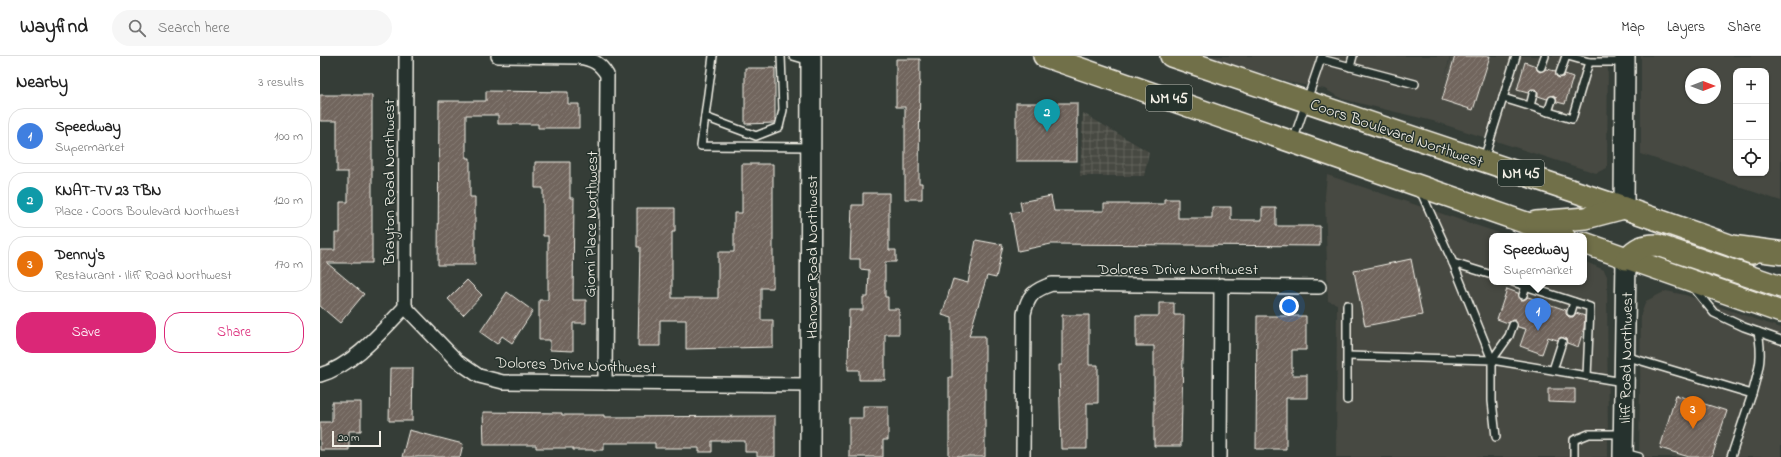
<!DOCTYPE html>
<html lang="en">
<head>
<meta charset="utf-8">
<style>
  :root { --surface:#fff; --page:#f6f6f6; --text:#222; --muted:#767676; --line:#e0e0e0; --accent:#db2777 }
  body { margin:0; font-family:"Indie Flower",sans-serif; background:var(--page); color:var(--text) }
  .controls { position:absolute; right:12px; top:12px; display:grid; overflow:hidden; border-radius:8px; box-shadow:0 1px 3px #0004 }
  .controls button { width:36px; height:36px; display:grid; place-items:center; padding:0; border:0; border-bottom:1px solid var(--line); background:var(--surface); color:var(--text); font:20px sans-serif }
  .compass { position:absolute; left:1365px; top:12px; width:36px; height:36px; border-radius:50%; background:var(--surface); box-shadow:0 1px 3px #0004; rotate:90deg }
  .scale { position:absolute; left:12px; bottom:10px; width:49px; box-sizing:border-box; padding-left:4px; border:2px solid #f4f1e8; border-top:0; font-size:11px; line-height:14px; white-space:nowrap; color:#f4f1e8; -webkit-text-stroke:3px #26332d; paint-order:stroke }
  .you { position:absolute; left:969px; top:250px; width:14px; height:14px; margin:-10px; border:3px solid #fff; border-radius:50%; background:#1a73e8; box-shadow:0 0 0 6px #1a73e833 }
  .badge { display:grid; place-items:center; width:26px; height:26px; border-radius:50%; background:var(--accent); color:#fff; font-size:13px; font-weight:700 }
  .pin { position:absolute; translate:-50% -33px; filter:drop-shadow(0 1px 2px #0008) }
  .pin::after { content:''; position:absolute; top:21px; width:14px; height:12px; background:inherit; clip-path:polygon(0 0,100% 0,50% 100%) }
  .popup { position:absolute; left:1169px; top:177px; width:98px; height:52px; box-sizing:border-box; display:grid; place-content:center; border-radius:8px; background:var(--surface); filter:drop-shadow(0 1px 3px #0005); font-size:13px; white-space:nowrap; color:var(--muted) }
  .popup b { font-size:15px; color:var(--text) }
  .popup::after { content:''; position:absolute; left:50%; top:100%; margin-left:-8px; border:8px solid transparent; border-top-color:var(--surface) }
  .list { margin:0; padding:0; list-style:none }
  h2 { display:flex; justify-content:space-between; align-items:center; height:52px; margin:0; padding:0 16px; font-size:17px }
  h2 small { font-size:13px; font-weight:400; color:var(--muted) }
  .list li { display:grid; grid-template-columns:26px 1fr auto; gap:12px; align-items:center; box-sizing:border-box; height:56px; margin:0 8px 8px; padding:0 8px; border:1px solid var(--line); border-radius:16px }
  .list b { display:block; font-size:15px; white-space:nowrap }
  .list p { margin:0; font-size:13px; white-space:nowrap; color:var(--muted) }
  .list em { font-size:13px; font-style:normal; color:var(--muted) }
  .actions { display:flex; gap:8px; padding:12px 16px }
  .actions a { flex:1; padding:9px 0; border:1px solid var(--accent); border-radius:16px; text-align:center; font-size:14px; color:var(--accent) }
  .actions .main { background:var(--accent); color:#fff }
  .icon { flex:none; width:22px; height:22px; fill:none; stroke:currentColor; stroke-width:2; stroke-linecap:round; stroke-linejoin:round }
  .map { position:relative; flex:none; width:1461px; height:401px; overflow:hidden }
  header { display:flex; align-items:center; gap:24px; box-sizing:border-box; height:56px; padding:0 20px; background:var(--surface); border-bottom:1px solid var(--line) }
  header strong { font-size:19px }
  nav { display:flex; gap:22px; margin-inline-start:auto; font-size:14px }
  .search { width:280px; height:36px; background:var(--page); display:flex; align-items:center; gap:10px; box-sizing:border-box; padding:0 14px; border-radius:22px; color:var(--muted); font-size:15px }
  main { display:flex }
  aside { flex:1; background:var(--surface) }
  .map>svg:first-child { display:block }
  .built { fill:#474942; fill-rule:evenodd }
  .industrial { fill:url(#industrial-grid) }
  .building { fill:url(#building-hatch); stroke:#f4f1e8 }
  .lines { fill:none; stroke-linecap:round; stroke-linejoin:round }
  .lane-casing { stroke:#f4f1e8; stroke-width:10 }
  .street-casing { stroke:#f4f1e8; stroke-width:16 }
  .secondary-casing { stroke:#f4f1e8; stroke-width:22 }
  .primary-casing { stroke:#f4f1e8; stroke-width:24 }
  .highway-casing { stroke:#f4f1e8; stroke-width:25 }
  .lane { stroke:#26332d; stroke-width:7 }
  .street { stroke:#26332d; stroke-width:13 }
  .secondary { stroke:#26332d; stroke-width:19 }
  .primary { stroke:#716f4a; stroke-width:21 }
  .highway { stroke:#716f4a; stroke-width:22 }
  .labels { text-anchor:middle; stroke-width:3; stroke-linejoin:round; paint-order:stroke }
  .shield { fill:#26332d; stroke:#b6b8b0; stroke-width:1 }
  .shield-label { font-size:15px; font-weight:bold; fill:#f4f1e8 }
  .street-label { font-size:16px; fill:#f4f1e8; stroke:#26332d }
</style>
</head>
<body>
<header>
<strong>Wayfind</strong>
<div class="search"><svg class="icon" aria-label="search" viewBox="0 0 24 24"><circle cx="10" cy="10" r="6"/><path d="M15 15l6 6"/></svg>Search here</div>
<nav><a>Map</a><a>Layers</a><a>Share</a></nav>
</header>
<main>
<aside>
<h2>Nearby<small>3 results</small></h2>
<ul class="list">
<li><span class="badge" style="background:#3f7fe0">1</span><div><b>Speedway</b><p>Supermarket</p></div><em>100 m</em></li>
<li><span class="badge" style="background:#0f9aa8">2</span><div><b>KNAT-TV 23 TBN</b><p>Place · Coors Boulevard Northwest</p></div><em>120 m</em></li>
<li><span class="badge" style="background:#e8710a">3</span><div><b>Denny's</b><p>Restaurant · Iliff Road Northwest</p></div><em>170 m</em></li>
</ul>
<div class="actions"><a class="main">Save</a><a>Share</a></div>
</aside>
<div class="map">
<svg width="1461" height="401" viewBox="0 0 1461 401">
  <defs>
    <pattern id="industrial-grid" width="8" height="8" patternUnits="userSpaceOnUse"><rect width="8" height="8" fill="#474942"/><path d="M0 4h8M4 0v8" fill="none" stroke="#62645d"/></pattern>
    <pattern id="building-hatch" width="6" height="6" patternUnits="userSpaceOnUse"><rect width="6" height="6" fill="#71655d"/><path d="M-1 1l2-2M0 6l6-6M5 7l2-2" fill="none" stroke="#867c74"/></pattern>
  </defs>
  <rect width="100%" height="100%" fill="#353d37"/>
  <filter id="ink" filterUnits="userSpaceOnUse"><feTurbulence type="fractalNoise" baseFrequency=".025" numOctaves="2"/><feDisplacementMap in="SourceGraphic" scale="8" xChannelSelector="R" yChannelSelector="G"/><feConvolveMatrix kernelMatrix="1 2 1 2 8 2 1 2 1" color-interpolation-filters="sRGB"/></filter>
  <g filter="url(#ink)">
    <!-- built -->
    <g class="built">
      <path d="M886,0H1130L1125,21L1131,0H1288L1287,112L1276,117L1113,65L1022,43L1005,33L973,27Z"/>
      <path d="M1321,0H1461V145L1321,98ZM1416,15H1446V117H1416ZM1371,18H1395V42H1371Z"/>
      <path d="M1007,119L1188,180H1172V226H1264V205L1284,214L1287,220L1288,401H1016L1017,248L1008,245L1005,140Z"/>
      <path d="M1346,235L1365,239L1461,272V401H1319L1321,258L1326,245Z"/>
    </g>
    <!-- industrial -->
    <path class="industrial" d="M763,57L829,96L824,120H760Z"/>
    <!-- building -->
    <g class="building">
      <path d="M1135,0H1170L1153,54L1122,44Z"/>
      <path d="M576,3H600L599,127H602V143H585V51H576Z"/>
      <path d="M1205,6L1216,10L1217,14L1220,16L1226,13L1235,15L1236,20L1239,22L1243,21L1245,18L1253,21L1245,48L1237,46L1236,41L1233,39L1227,43L1218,40V36L1215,33H1211L1208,37L1197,34Z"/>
      <path d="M425,12H455V67L425,68Z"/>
      <path d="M166,35L248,36V48H259V72H218V68H178V59H146V102H150V141H155V209H118L119,45H166Z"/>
      <path d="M0,39H52V207H7L44,238L20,267L0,250V194H15V177H20V146H28V116H17V65H0Z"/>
      <rect x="696" y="47" width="61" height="58"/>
      <path d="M215,106H250V142H254L253,244H266V267H253V295L230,294V284H219V244H228V180H223V132H215Z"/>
      <path d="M422,108H453V232H441V264H453V291L366,293V264H340V290H318L320,191H317V152H355V176H352V242H398V196H414V157H422Z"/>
      <path d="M543,137H569V194H576V206H565V241H568V253H579V278H565V324H539V314H528L529,254H543V241H548L549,214L540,213V203H530L532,149H543Z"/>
      <path d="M731,140L734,155H784V148H844V143H858V162H892V151H911V164H942V152H956V170H1000V190L731,188L698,195L691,157L702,155L700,146Z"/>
      <path d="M656,184L683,189L676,222L667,220L649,280H665V401H629V321H632V262L622,259L633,223L648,227Z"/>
      <path d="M1091,203L1102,259L1045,270L1034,215Z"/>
      <path d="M147,224L162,239L143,259L128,243Z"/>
      <path d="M1187,233L1198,237L1201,244H1204L1208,241L1246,254V258L1249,261H1253L1256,257L1265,260L1264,272L1258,291L1247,287L1246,283L1241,281L1237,284L1228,281L1222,298L1200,290L1206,273L1198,271L1195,264H1192L1188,267L1177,263Z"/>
      <path d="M187,236L213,255L192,287L182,280L177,288L160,276Z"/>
      <path d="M839,247H854V259H864L861,390H834V290H816V260H839Z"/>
      <path d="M742,259H769V309H778V347H767V393H741L739,309H742Z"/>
      <path d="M937,260H986V294H972V319H987V342H966V393H936Z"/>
      <path d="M70,312H93L92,365H69Z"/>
      <path d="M1228,333H1255V347L1228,346Z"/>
      <path d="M1356,339L1407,355L1392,401H1369L1340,392Z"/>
      <path d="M12,346H41V375H29V394H0V366H12Z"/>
      <path d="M543,350H568V384H563V401H529V362H543Z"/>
      <path d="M163,356L242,357V359H284V361L455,360V401H437V396H425V385H392V396H379V392H335V387H284V394H253V392H216V389H164Z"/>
      <path d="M89,374L143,388L140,401H82Z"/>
    </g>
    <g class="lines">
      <defs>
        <g id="lane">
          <path d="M393,0L381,90L491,91"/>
          <path d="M473,0L490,5"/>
          <path d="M1248,0L1269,6"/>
          <path d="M1001,3L1095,28"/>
          <path d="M1030,11L1033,0"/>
          <path d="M1221,11L1225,0"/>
          <path d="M1240,17L1246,0"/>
          <path d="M1183,42L1196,0"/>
          <path d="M1210,50L1213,38"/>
          <path d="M1228,56L1232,44"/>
          <path d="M385,61L436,80L459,71L463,54L461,0"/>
          <path d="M973,85L1002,0"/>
          <path d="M1164,103L1183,42L1252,63L1269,6H1305"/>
          <path d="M1100,134L1133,207L1172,304L1303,326"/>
          <path d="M1133,207L1172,219"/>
          <path d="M1193,226L1270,251L1267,320"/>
          <path d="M1373,231L1394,257L1424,271L1461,284"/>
          <path d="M1203,239L1206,230"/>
          <path d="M1251,256L1254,246"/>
          <path d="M1028,300L1172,304V345L1176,381"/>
          <path d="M1305,300L1432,338L1411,401"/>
          <path d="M1172,304L1189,280L1193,269"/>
          <path d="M1233,314L1242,286"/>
          <path d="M1432,338C1439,313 1443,302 1438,276"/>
          <path d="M1027,344V249"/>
          <path d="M1304,397L1319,401"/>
          <path d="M1254,401V384L1269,378H1303"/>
        </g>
        <g id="street">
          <path d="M178,0L259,1C272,3 280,7 287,19L285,327"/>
          <path d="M85,251L137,305L159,320L183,326L491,329"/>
          <path d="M85,251L86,0"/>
          <path d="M0,319C34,309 61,276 85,251"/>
          <path d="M703,401L704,258C708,239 714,234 732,228L999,231"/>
          <path d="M900,401L901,229"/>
        </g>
        <g id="secondary">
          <path d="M1304,152L1305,0"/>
          <path d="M490,401L491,0"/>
          <path d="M1303,401L1306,203"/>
        </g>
        <g id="primary">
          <path d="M724,0L1244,180"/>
          <path d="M851,0L1304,152L1432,197"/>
          <path d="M1216,166L1266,162L1304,152"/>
          <path d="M1264,187L1461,256"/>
          <path d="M1306,203C1316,192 1322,189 1337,189L1461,231"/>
        </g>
        <path id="highway" d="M1415,191L1461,197"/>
      </defs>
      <!-- lane casing -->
      <use href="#lane" class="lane-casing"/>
      <!-- street casing -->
      <use href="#street" class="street-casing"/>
      <!-- secondary casing -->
      <use href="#secondary" class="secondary-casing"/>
      <!-- primary casing -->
      <use href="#primary" class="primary-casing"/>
      <!-- highway casing -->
      <use href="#highway" class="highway-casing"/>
      <!-- lane -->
      <use href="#lane" class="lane"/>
      <!-- street -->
      <use href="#street" class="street"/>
      <!-- secondary -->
      <use href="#secondary" class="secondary"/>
      <!-- primary -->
      <use href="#primary" class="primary"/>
      <!-- highway -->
      <use href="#highway" class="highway"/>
    </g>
  </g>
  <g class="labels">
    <!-- shield labels -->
    <g class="shield">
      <rect x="826" y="29" width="46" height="26" rx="3"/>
      <rect x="1178" y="104" width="46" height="26" rx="3"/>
    </g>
    <g class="shield-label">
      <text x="849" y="47">NM 45</text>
      <text x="1201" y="122">NM 45</text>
    </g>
    <!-- street labels -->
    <g class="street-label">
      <text transform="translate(1077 76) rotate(19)" y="6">Coors Boulevard Northwest</text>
      <text transform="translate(68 126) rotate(-90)" y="6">Brayton Road Northwest</text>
      <text transform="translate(270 168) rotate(-89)" y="6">Giomi Place Northwest</text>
      <text transform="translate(491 201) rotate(-90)" y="6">Hanover Road Northwest</text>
      <text x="858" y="218">Dolores Drive Northwest</text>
      <text transform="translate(1305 302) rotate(-89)" y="6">Iliff Road Northwest</text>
      <text transform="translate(256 308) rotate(2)" y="6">Dolores Drive Northwest</text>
    </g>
  </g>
</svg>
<div class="controls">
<button>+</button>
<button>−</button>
<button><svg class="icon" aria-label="locate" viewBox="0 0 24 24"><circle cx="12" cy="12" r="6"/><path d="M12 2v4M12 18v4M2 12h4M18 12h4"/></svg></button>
</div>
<svg class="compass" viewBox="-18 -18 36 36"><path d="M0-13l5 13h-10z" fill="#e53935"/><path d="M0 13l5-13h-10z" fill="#767676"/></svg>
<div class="scale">20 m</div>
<div class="you"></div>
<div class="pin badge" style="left:1218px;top:275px;background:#3f7fe0">1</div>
<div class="popup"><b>Speedway</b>Supermarket</div>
<div class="pin badge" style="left:727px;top:76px;background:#0f9aa8">2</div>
<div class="pin badge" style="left:1373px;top:373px;background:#e8710a">3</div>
</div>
</main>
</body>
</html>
